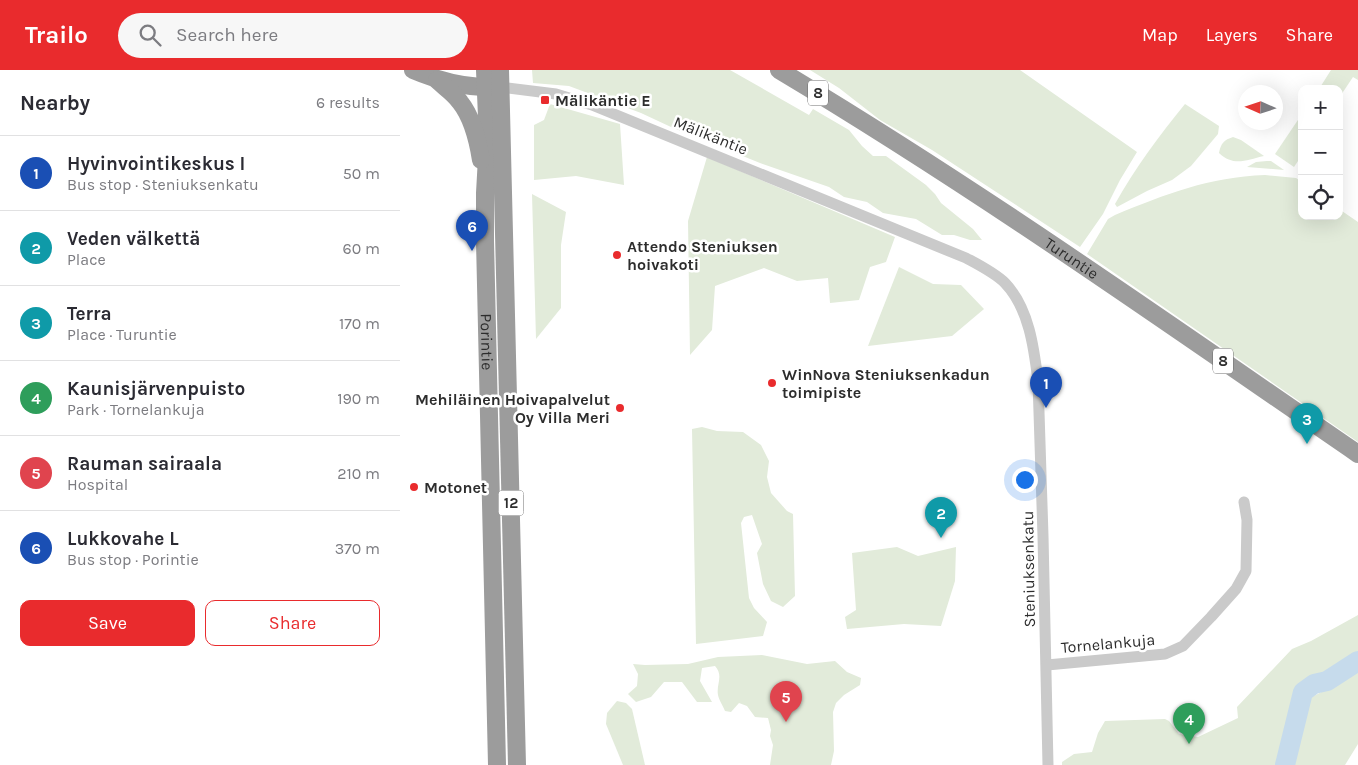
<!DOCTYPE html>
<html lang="en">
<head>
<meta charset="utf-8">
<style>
  :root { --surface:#fff; --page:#f7f7f7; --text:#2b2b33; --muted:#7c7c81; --line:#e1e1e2; --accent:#e92b2d }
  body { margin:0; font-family:Karla,sans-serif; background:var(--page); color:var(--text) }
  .controls { position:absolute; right:15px; top:15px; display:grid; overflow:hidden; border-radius:10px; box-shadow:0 5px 20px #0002 }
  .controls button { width:45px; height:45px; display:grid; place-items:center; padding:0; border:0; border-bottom:1px solid var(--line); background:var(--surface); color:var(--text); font:25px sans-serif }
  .compass { position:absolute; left:838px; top:15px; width:45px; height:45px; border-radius:50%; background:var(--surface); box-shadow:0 5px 20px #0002; rotate:273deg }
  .you { position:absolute; left:624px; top:409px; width:18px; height:18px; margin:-12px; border:4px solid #fff; border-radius:50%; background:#1a73e8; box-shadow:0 0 0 8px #1a73e833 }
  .badge { display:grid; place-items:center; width:32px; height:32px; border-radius:50%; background:var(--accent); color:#fff; font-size:16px; font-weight:700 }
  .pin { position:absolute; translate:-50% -41px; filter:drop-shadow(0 1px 2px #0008) }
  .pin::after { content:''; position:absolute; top:26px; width:18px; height:15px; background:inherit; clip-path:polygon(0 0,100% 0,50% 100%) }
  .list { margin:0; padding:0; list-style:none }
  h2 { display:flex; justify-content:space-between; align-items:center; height:65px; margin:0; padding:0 20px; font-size:21px }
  h2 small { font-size:16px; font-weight:400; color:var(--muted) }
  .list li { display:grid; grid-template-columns:32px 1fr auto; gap:15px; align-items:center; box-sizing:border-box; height:75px; padding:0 20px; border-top:1px solid var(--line) }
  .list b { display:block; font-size:19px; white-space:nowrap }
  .list p { margin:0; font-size:16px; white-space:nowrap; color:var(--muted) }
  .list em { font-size:16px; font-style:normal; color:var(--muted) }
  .actions { display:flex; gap:10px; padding:15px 20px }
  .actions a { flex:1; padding:11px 0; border:1px solid var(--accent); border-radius:10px; text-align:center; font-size:18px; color:var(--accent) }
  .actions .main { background:var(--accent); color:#fff }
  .icon { flex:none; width:28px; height:28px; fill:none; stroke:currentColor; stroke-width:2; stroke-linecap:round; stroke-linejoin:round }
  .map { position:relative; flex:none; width:958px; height:695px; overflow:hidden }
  header { display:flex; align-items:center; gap:30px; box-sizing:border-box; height:70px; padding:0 25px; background:var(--accent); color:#fff }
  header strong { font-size:24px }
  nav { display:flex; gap:28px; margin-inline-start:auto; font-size:18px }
  .search { width:350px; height:45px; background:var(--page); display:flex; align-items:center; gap:12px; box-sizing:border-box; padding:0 18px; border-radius:28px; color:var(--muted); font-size:19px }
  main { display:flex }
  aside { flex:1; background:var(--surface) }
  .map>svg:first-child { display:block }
  .green { fill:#e2ebda }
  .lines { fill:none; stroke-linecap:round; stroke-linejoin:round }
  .river { stroke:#c6dbec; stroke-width:20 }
  .minor { stroke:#cacaca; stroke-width:11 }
  .trunk { stroke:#9c9c9c; stroke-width:18 }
  .poi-dot { fill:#e92b2d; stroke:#fff; stroke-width:2 }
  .labels { text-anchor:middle; stroke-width:5; stroke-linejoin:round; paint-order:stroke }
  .shield { fill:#fff; stroke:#6c6c6c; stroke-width:1 }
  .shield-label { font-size:15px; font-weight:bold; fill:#2d2d2d }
  .poi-label { font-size:16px; font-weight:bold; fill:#2d2d2d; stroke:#fff; text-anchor:start }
  .street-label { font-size:16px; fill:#2d2d2d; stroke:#fff }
</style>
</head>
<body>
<header>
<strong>Trailo</strong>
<div class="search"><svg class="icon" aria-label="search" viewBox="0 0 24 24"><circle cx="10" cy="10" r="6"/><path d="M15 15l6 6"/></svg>Search here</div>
<nav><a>Map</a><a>Layers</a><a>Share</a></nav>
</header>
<main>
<aside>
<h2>Nearby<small>6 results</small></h2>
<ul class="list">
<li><span class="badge" style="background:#1a4fb4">1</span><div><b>Hyvinvointikeskus I</b><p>Bus stop · Steniuksenkatu</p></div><em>50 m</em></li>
<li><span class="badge" style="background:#0f9aa8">2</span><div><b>Veden välkettä</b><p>Place</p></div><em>60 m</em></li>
<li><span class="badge" style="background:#0f9aa8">3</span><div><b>Terra</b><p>Place · Turuntie</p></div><em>170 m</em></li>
<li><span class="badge" style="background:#2e9e5b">4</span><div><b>Kaunisjärvenpuisto</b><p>Park · Tornelankuja</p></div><em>190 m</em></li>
<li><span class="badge" style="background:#e0444e">5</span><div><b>Rauman sairaala</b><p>Hospital</p></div><em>210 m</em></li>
<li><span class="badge" style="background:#1a4fb4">6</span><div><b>Lukkovahe L</b><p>Bus stop · Porintie</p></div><em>370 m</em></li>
</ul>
<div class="actions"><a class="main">Save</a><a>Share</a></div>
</aside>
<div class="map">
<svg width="958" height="695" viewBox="0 0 958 695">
  <rect width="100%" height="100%" fill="#fff"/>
  <!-- green -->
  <g class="green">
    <path d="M132,0H330L409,45L413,39L449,60L462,76L473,86H486L526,115L535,124L541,133L573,159L582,170H570L554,165H542L516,149L483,143L467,132L444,127L429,117L360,93L271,57L241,43L169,16L133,13Z"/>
    <path d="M410,0H620L737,82L720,110L703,144L680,177L532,80L480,50L439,18Z"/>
    <path d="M931,0H958V10L953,7L939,28V19H919Z"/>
    <path d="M150,34L220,54L224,115L176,106L134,110V55L144,50Z"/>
    <path d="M785,34L819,56L818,64L791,96L772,110L747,121L717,137L715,134C735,98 759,66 785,34Z"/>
    <path d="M902,44V85L894,97L875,84Z"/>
    <path d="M833,67L841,70L864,86C846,90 834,97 819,83C821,73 824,70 833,67Z"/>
    <path d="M307,87L495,167L486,192L470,197L459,230L430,233L428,208L397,211L364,198L315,216L312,260L290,285L288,151Z"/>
    <path d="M867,91H871L884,100L847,97L856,92Z"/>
    <path d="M865,105L896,108L902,112V146H939V139L958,152V372L687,184L708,149L715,145C766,124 809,107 865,105Z"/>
    <path d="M132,124L166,142L161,175V238L136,269Z"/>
    <path d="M499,197L533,214L561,215L584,239L552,266L468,276Z"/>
    <path d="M302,357L317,361L343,362L361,375L369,391L367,407L371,423L387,441L393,444L395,526L383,537L371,531L363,514L357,483L362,474L352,445L344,447L341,453L349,528L354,538L367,552L363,566L296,574L292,359Z"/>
    <path d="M497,477L518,486L556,477L555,511L541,556L504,554L447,559L445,547L456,540L452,483Z"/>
    <path d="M958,545V583L945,589L932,605C926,605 918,604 913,606C894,611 884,676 881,695H662V692L674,684L692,682L698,663L705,651L765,649L769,651L779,664L798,667L838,648L837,637L892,579L911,571Z"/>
    <path d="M362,585L407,594L435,591L447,602L461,608L460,615L444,625L436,633L433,642L434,681L431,695H370L373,675L370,666L371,660L368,648L355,647L347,636L339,633L331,642L325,641C323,636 319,630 318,625C316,614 324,606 315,596L302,598L300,611L312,632H297L282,612H264L251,627L236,632L228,624L237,616L238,604L233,594L245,595L288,594L318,587Z"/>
    <path d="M958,599V674L945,695H889L894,671L906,630L933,616Z"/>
    <path d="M217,631L226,633L232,639L245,695H223L206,654L207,643Z"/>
  </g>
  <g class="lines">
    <!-- river -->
    <path class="river" d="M885,695L903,622L914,614L927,611L958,591"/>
    <!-- minor -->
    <g class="minor">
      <path d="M100,17L156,24L192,35L566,188C579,195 595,203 605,213C629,238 634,278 638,311L643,466L648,695"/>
      <path d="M647,595L765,584L783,576L811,547L836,519L846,501L847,450L844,432"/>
    </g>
    <!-- trunk -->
    <g class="trunk">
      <path d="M13,0C39,11 66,18 94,17"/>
      <path id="s1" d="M85,0L88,70L85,123V171L97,695"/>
      <path d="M100,0L117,695"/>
      <path id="s2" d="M379,0C578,119 767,253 958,384"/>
      <path d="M37,10C44,17 54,23 60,32C72,47 78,71 81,90"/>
    </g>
  </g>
  <!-- markers -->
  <g class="poi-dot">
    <rect x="140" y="25" width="10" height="10" rx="2.5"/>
    <circle cx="217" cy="185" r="5"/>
    <circle cx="372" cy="313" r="5"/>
    <circle cx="220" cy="338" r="5"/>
    <circle cx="14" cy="417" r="5"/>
  </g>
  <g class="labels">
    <!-- shield labels -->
    <g class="shield">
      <rect x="408" y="10.5" width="20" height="25" rx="4"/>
      <rect x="813" y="278.5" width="20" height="25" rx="4"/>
      <rect x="98.5" y="420.5" width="25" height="25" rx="4"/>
    </g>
    <g class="shield-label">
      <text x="418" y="28">8</text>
      <text x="823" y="296">8</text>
      <text x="111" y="438">12</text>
    </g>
    <!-- poi labels -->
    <g class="poi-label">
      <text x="155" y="36">Mälikäntie E</text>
      <text x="227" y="182">Attendo Steniuksen<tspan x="227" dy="18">hoivakoti</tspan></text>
      <text x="382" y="310">WinNova Steniuksenkadun<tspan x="382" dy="18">toimipiste</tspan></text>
      <text x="210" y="335" text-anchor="end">Mehiläinen Hoivapalvelut<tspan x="210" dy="18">Oy Villa Meri</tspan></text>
      <text x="24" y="423">Motonet</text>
    </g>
    <!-- street labels -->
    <g class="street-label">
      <text transform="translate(311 65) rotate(22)" y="6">Mälikäntie</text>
      <text dy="6" stroke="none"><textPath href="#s2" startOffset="348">Turuntie</textPath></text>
      <text dy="6" stroke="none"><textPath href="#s1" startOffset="272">Porintie</textPath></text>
      <text transform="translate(628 499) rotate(-91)" y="6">Steniuksenkatu</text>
      <text transform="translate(708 573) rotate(-5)" y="6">Tornelankuja</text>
    </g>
  </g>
</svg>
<div class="controls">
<button>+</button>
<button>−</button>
<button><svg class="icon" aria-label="locate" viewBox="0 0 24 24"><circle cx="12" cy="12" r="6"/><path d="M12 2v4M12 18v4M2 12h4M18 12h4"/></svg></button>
</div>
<svg class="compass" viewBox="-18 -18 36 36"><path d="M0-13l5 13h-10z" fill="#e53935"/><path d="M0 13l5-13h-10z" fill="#7c7c81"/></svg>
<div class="you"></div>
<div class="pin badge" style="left:646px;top:338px;background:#1a4fb4">1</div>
<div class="pin badge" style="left:541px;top:468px;background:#0f9aa8">2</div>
<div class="pin badge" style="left:907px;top:374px;background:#0f9aa8">3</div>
<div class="pin badge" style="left:789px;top:674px;background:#2e9e5b">4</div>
<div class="pin badge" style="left:386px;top:652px;background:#e0444e">5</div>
<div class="pin badge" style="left:72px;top:181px;background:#1a4fb4">6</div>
</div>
</main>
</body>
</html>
